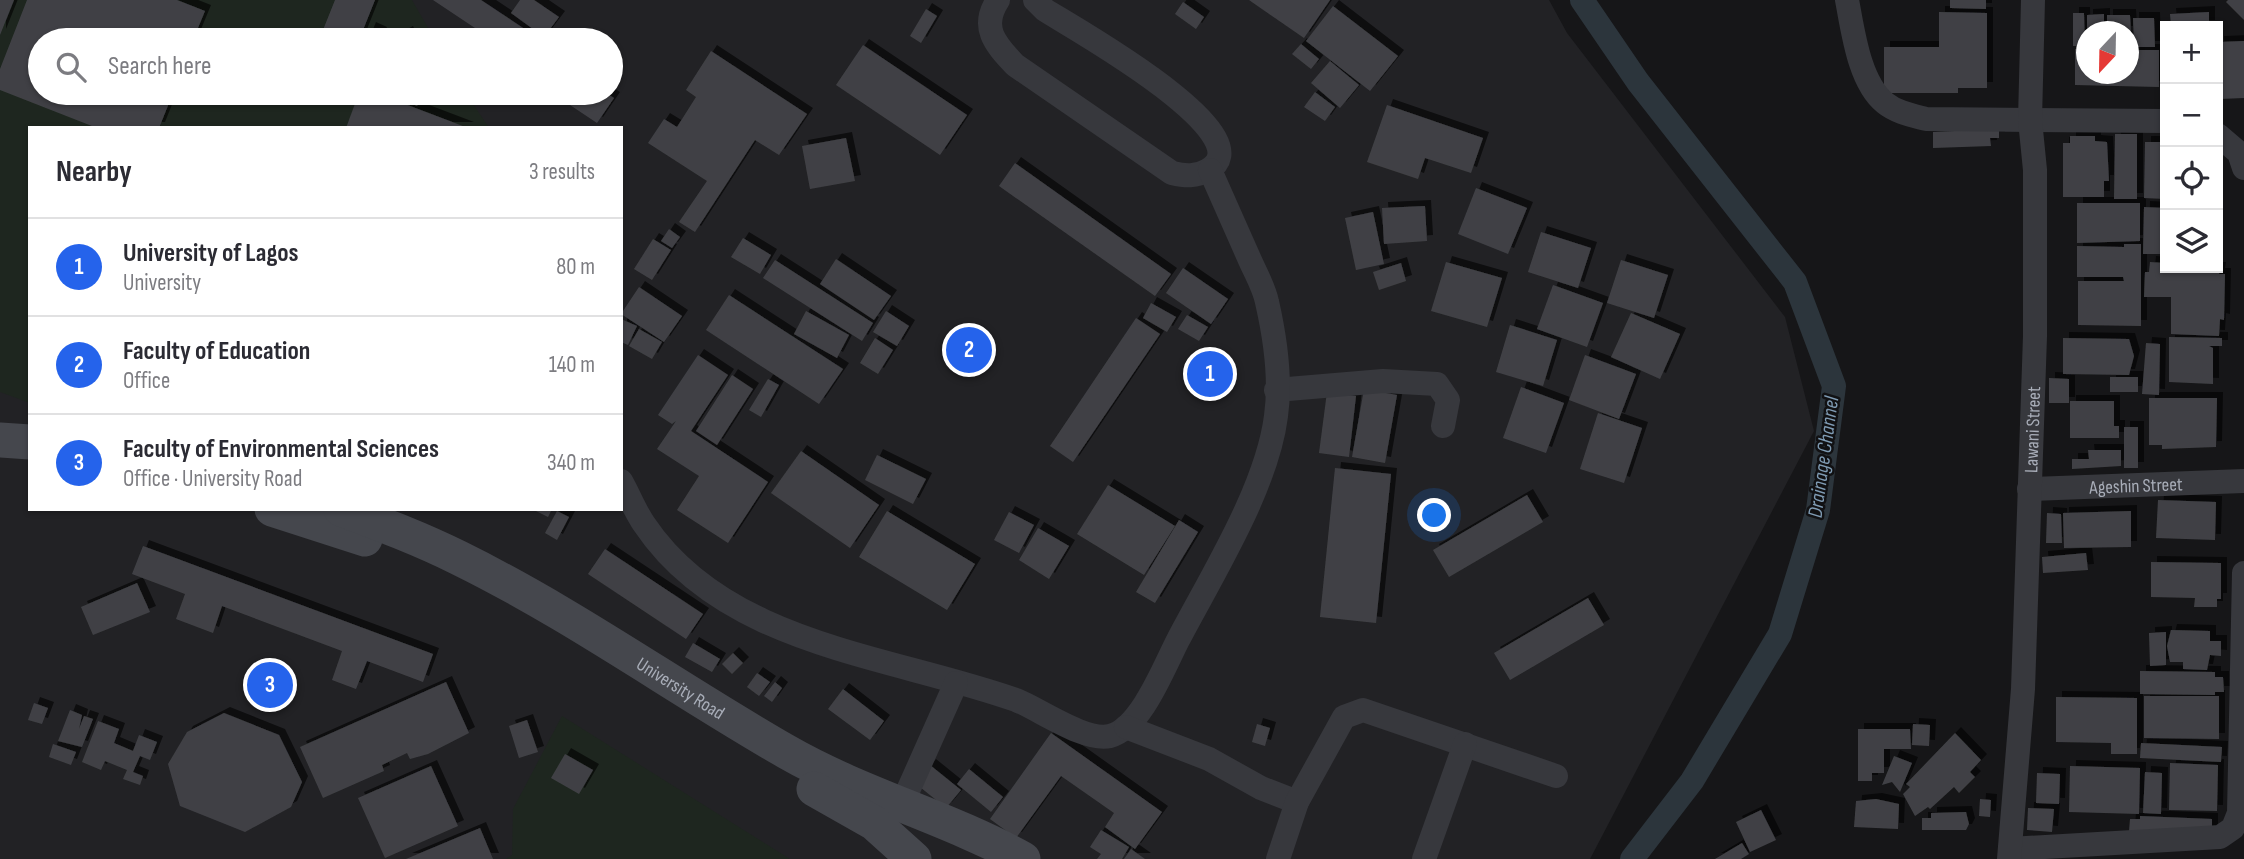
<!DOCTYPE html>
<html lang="en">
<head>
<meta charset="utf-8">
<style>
  :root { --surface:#fff; --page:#f2f2f3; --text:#2b2b33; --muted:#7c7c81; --line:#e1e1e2; --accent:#2563eb }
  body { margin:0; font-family:"Sofia Sans Condensed",sans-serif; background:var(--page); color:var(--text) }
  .controls { position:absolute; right:21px; top:21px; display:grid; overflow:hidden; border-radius:0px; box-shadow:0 2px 5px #0004 }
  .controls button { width:63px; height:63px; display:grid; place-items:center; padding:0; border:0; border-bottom:2px solid var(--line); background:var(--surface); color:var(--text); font:35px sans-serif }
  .compass { position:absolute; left:2076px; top:21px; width:63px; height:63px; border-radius:50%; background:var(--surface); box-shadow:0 2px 5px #0004; rotate:202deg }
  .you { position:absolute; left:1435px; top:516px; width:24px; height:24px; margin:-18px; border:5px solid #fff; border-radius:50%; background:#1a73e8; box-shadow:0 0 0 10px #1a73e833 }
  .badge { display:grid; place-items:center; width:46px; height:46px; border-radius:50%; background:var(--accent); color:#fff; font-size:23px; font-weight:700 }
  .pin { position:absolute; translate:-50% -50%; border:4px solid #fff; box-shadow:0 2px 7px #0006 }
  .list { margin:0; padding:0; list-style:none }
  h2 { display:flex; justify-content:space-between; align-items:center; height:91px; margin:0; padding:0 28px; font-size:30px }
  h2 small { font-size:23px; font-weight:400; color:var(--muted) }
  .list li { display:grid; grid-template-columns:46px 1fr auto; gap:21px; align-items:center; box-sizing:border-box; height:98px; padding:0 28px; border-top:2px solid var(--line) }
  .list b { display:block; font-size:26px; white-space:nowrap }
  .list p { margin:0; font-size:23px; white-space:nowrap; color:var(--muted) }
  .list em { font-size:23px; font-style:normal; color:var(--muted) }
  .icon { flex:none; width:38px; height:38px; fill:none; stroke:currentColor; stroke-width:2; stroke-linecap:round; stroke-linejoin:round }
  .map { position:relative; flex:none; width:2244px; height:859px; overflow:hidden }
  .search { position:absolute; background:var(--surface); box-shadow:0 2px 5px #0004; left:28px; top:28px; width:595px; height:77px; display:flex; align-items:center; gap:18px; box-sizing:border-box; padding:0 24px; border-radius:38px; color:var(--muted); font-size:26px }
  .panel { position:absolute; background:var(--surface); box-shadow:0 2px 5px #0004; left:28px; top:126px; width:595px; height:385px; border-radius:0px }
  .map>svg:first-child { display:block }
  .built { fill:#222225; fill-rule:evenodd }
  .green { fill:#1e261f }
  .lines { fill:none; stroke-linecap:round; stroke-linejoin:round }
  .canal { stroke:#2c353c; stroke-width:24 }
  .building { fill:#404145; filter:url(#shadow) }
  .minor { stroke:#37383d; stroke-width:24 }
  .secondary { stroke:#45474d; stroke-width:35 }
  .labels { text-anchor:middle; stroke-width:5; stroke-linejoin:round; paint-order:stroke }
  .street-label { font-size:19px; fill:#a8adb8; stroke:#111113 }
  .water-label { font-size:21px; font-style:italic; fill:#7f9bb3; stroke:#111113 }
</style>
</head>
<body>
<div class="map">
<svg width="2244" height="859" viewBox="0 0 2244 859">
  <defs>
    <filter id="shadow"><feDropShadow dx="6" dy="-6" stdDeviation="0" flood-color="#0009"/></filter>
  </defs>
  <rect width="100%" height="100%" fill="#161618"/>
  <!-- built -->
  <path class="built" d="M0,0H1549L1567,33L1785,317L1814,431L1590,859H0ZM40,40H611V93H40ZM30,128H621V509H30Z"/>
  <!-- green -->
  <g class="green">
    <path d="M0,0H412L435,40H40V93H466L489,128H30V403L0,392Z"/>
    <path d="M562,716L790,859H506L512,855L513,809Z"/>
  </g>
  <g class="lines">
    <!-- canal -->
    <path class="canal" d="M1582,0L1638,82L1795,282L1834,386L1818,510L1780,634L1692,781L1632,859"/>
  </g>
  <!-- building -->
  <g class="building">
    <path d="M0,0H14L0,35Z"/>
    <path d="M27,0H177L205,11L193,40H40V93H173L159,128H97L0,90V69Z"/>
    <path d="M335,0H375L359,40H319Z"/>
    <path d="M433,0H481L541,40H493Z"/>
    <path d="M520,0H534L559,17L544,37L511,13Z"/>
    <path d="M1249,0H1330L1304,38Z"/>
    <path d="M1950,0H1986V9L1950,8Z"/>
    <path d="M2228,0H2244V20L2226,2Z"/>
    <path d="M1183,2L1204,17L1196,29L1175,14Z"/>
    <path d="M1333,6L1398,56L1370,91L1306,41Z"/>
    <path d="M926,9L937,16L921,43L910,36Z"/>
    <path d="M1939,12L1987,13V88H1958V93H1884V47H1939Z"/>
    <path d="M2209,12V26H2171L2170,14Z"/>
    <path d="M2073,13H2084L2085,46H2073Z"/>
    <path d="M2104,14V32H2087V15Z"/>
    <path d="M2107,15H2130L2131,32H2107Z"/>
    <path d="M2133,18H2154L2155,47H2134Z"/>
    <path d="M370,28L381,33L378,40H365Z"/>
    <path d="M407,32L411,40H392Z"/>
    <path d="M2244,41V98L2220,99L2218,42Z"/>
    <path d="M1301,44L1319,59L1311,69L1292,54Z"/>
    <path d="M863,45L967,115L940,155L836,85Z"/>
    <path d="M2075,49H2086V74H2128V50H2159V87L2075,85Z"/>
    <path d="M711,51L807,114L779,155L755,140L695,232L679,222L707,181L648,143L664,119L677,127L696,97L686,90Z"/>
    <path d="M1330,61L1359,85L1340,108L1311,83Z"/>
    <path d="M1315,92L1335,107L1325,121L1304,107Z"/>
    <path d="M315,93H337L334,100Z"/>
    <path d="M359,93H376L468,128H346Z"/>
    <path d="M408,93H440L416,106Z"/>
    <path d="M552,93H606L614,98L597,123Z"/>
    <path d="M1387,105L1483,138L1471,173L1425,158L1418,179L1367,162Z"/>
    <path d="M1999,129V138H1990L1991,146L1933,148V132Z"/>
    <path d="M2115,134H2137V199H2114Z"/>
    <path d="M2070,136H2095V141L2107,142L2109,181H2104V197H2063V143H2070Z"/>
    <path d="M846,138L855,181L810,189L802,146Z"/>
    <path d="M2145,142H2165V199L2144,198Z"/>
    <path d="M1015,163L1171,274L1155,296L999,186Z"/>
    <path d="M1476,188L1527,208L1508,254L1458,234Z"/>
    <path d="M2077,203H2140V241L2077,243Z"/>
    <path d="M1425,206L1427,241L1384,244L1382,208Z"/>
    <path d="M2144,207L2165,208V254H2143Z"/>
    <path d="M1373,212L1384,264L1356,270L1345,218Z"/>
    <path d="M669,229L680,237L672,248L661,241Z"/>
    <path d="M1541,232L1591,248L1578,288L1528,272Z"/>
    <path d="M743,238L771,255L760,274L731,257Z"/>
    <path d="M653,239L671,250L652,280L634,269Z"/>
    <path d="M2124,244H2141V326L2078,325V281H2124L2123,277H2077V246L2124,247Z"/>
    <path d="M836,259L891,296L874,320L820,284Z"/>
    <path d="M775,260L873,323L862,341L763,278Z"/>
    <path d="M1621,260L1668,275L1654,318L1607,303Z"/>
    <path d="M1446,262L1502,278L1487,327L1431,311Z"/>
    <path d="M2150,262L2165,263V268H2220L2219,274H2225L2224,320L2220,319L2219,336L2171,334V297H2144L2145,272H2149Z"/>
    <path d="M1401,263L1406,281L1379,290L1373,272Z"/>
    <path d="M1183,268L1228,299L1211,324L1166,293Z"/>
    <path d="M1553,285L1603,303L1587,347L1537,329Z"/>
    <path d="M639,287L682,316L664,342L621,314Z"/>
    <path d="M729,295L843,369L819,404L706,330Z"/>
    <path d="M1151,303L1176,317L1167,332L1143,318Z"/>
    <path d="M806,311L849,335L837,358L794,334Z"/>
    <path d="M886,311L909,326L897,346L873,332Z"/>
    <path d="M1631,313L1680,334L1660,379L1611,357Z"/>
    <path d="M1187,315L1208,327L1199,341L1178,329Z"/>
    <path d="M1136,318L1160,334L1073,462L1050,446Z"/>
    <path d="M621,319L637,326L628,345L621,342Z"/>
    <path d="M1510,325L1557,340L1543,386L1496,372Z"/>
    <path d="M639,329L662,342L652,359L629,346Z"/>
    <path d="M2169,337L2222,338V346H2209L2213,348V384L2169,382Z"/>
    <path d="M875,338L893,350L878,374L860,363Z"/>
    <path d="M2063,338L2129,339L2134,356L2129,375L2063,374Z"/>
    <path d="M2146,343L2160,344L2159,395L2142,394Z"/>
    <path d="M698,355L728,375L691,431L768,482L728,543L677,510L699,476L657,449L676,421L672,424L658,415Z"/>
    <path d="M1585,355L1636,374L1619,419L1569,400Z"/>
    <path d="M732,375L753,389L717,445L696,431Z"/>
    <rect x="2110" y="377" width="28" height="15"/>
    <path d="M2049,378L2069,379V403H2049Z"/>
    <path d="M768,379L779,385L761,417L749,410Z"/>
    <path d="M1521,387L1564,403L1546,453L1503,438Z"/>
    <path d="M1364,389L1397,395L1385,463L1352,457Z"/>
    <path d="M1327,392L1356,396L1349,457L1319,453Z"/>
    <path d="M2149,398H2217L2216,447L2162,449V445H2149Z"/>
    <path d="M2070,401H2114V426H2119V438H2070Z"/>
    <path d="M1598,413L1642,428L1624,483L1580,469Z"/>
    <rect x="2124" y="427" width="14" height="41"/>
    <path d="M2088,450H2121V466L2072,469V459H2089Z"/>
    <path d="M801,451L879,505L850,548L771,493Z"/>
    <path d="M877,455L926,479L913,504L865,480Z"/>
    <path d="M1335,468L1391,474L1376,623L1320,617Z"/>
    <path d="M1108,485L1175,526L1144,575L1077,534Z"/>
    <path d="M1527,495L1543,522L1449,577L1433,550Z"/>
    <path d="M2158,500L2216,502L2215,540L2156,538Z"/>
    <path d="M532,509H552L548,517Z"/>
    <path d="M557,511L569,517L557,540L545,533Z"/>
    <path d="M887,511L975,564L947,610L859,557Z"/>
    <path d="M2131,511V547L2064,548L2063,513Z"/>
    <path d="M1009,512L1034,525L1019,553L994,540Z"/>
    <path d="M2047,513L2061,514L2062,543H2046Z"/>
    <path d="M1179,520L1198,532L1155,603L1136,592Z"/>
    <path d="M1038,528L1069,546L1049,579L1019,560Z"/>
    <path d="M143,546L433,654L423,682L367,661L356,689L332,680L342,651L222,606L213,633L176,619L185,594L132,574Z"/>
    <path d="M605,549L703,614L686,639L588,574Z"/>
    <path d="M2086,553L2088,570L2043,573L2042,557Z"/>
    <path d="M2151,562L2221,563V599H2217V607H2194L2195,598L2151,597Z"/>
    <path d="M137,583L150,612L93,635L81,607Z"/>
    <path d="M1588,598L1604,625L1510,680L1494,653Z"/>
    <path d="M2171,630L2210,631V641H2221V656L2210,655L2207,670L2183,669V662H2170L2167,646Z"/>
    <path d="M2166,632V665L2150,666L2149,633Z"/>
    <path d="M693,643L720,659L712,672L685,657Z"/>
    <path d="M733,653L743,663L732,674L722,664Z"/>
    <path d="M2140,671L2215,672V677H2223L2224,692H2215V695L2140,694Z"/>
    <path d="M757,673L770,682L759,696L747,687Z"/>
    <path d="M446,682L469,733L428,754L410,759L407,753L382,765L384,771L323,798L300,747Z"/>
    <path d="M775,682L782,688L772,702L764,696Z"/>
    <path d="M843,689L884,721L870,740L828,709Z"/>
    <path d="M2144,696H2219V739L2144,738Z"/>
    <path d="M2056,697L2137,698V754H2111V743L2056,742Z"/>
    <path d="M34,703L48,708L42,724L28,720Z"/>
    <path d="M70,710L82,715L79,729L84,716L93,719L82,747L58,741Z"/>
    <path d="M224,713L279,735L302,782L291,807L245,832L180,806L168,764L187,732Z"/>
    <path d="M527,720L538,752L519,758L509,726Z"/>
    <path d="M98,721L119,729L114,743L133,751L139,735L157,742L150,760L140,756L133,772L143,776L140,785L123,779L127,770L105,761L101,770L82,762Z"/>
    <path d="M1257,724L1270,728L1265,746L1252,742Z"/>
    <path d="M1913,724L1930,725L1929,746L1912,745Z"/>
    <path d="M1858,729H1910L1911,749H1884V773H1872V781H1858Z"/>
    <path d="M1051,733L1162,812L1135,849L1105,827L1114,813L1061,776L1016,838L990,819Z"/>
    <path d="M1955,733L1981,760L1970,772L1975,777L1959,793L1954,787L1930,809L1928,807L1915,816L1903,794L1910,787L1906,784Z"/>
    <path d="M2141,743L2222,747L2221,762L2140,758Z"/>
    <path d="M53,744L76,752L71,765L49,757Z"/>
    <path d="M565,754L593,770L579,794L551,778Z"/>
    <path d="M1894,756L1912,763L1900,792L1892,782L1882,785Z"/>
    <path d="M2170,763L2218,765L2217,811L2169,810Z"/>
    <path d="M930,765L961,790L946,808L915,783Z"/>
    <path d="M431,766L458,826L385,858L358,798Z"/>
    <path d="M2070,766L2140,768L2139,814L2069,812Z"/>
    <path d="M969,769L1003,797L991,812L957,784Z"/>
    <path d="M2145,772L2162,773L2161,814L2143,813Z"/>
    <path d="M2037,773L2060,774L2059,804L2036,803Z"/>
    <path d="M1876,799L1899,804L1898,829L1854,827L1856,801Z"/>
    <path d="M1980,799L1991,800L1990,817L1979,816Z"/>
    <path d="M2028,808L2054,809L2052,832L2027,830Z"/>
    <path d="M1761,810L1776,840L1750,852L1736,822Z"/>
    <path d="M1966,812L1969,824L1966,830H1922V818H1931V813Z"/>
    <path d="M2140,816L2212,819V835L2129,831L2130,819H2140Z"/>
    <path d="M480,828L493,859H406Z"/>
    <path d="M1101,830L1129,847L1122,859H1097L1101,854L1090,847Z"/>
    <path d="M1742,843L1749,854L1741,859H1715Z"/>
    <path d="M1131,849L1145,859H1124Z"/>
  </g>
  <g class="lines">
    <!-- minor -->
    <g class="minor">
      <path d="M998,0C980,27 995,44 1015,65L1172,173C1185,176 1196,177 1208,170C1269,136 1068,25 1045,10L1035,0"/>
      <path d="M1847,0C1853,31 1859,82 1885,103C1896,112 1911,115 1926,119L2165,121"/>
      <path d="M2218,135L2239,153L2244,168"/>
      <path d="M1276,390L1383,381L1437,384L1448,400L1443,426"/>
      <path d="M621,481C629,495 635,511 644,524C725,645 889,655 1016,700C1039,709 1085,742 1110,736C1141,728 1164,667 1178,640C1212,575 1267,488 1276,416C1281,380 1275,337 1267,302C1264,287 1255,272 1249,258C1236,229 1223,199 1210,170"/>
      <path id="s1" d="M2029,489L2244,481"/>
      <path d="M1126,727L1209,759L1261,788L1297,802"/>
      <path d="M902,804L956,683"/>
      <path d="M2010,849L2220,837L2233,828L2239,813L2244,573"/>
      <path d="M1278,859L1297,802L1344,717L1363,710L1556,776"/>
      <path d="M1424,859L1465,744"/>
      <path id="s2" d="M2009,859L2023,689L2035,336V170L2030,120L2033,0"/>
    </g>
    <!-- secondary -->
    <g class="secondary">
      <path d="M0,440L30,442"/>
      <path d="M272,509L365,539"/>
      <path id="s3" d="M341,509C381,524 421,539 459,558C573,614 677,689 787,752C862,795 947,817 1023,859"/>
      <path d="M814,789L874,823L914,859"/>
    </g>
  </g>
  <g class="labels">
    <!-- street labels -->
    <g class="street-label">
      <text dy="7" stroke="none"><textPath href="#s2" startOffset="430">Lawani Street</textPath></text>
      <text dy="7" stroke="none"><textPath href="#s1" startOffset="107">Ageshin Street</textPath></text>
      <text dy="7" stroke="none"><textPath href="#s3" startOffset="385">University Road</textPath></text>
    </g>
    <!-- water labels -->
    <g class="water-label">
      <text transform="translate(1823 457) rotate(-82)" y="7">Drainage Channel</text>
    </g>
  </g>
</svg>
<div class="controls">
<button>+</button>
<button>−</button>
<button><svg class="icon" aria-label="locate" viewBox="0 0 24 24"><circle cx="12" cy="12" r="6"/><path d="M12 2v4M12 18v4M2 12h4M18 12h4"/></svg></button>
<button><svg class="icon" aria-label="layers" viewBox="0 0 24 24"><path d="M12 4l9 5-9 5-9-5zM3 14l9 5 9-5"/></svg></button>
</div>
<svg class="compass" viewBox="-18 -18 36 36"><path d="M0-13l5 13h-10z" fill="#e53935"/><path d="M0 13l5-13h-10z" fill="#7c7c81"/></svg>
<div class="you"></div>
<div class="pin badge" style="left:1210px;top:374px">1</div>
<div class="pin badge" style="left:969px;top:350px">2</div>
<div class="pin badge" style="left:270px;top:685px">3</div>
<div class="search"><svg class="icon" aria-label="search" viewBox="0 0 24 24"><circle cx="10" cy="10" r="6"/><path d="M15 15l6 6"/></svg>Search here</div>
<section class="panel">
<h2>Nearby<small>3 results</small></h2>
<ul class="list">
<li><span class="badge">1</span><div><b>University of Lagos</b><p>University</p></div><em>80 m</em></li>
<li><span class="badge">2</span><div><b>Faculty of Education</b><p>Office</p></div><em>140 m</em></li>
<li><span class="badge">3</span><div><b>Faculty of Environmental Sciences</b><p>Office · University Road</p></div><em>340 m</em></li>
</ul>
</section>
</div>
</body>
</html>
